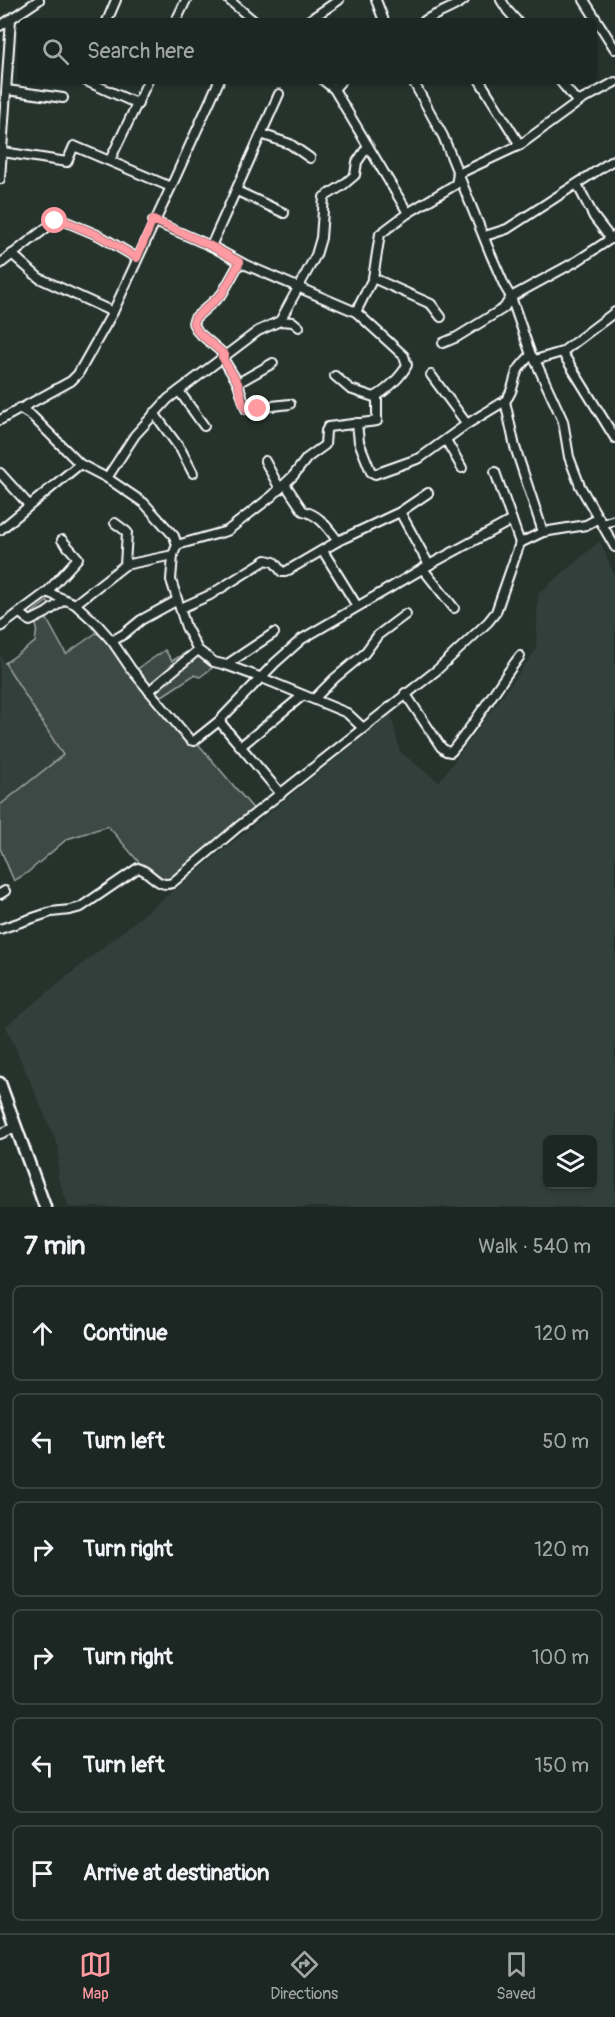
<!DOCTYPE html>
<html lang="en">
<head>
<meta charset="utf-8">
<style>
  :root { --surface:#1c2622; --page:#29322f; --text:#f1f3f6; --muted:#a0a5a5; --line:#3a4340; --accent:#ff9aa2 }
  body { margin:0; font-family:Pangolin,sans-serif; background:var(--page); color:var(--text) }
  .controls { position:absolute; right:18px; bottom:18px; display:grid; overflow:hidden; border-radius:9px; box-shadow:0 2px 4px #0004 }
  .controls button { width:54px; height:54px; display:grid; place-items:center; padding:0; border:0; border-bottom:2px solid var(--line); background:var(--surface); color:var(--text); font:30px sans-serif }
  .stop { position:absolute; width:18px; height:18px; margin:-14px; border:4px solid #ff9aa2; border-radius:50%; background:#fff }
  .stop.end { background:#ff9aa2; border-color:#fff; box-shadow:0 2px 6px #0008 }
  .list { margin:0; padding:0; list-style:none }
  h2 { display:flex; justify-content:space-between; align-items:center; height:78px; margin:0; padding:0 24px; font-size:26px }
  h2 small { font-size:20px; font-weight:400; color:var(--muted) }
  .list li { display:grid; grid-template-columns:39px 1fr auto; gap:18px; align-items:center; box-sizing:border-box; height:96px; margin:0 12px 12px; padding:0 12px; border:2px solid var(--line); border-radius:9px }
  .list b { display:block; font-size:22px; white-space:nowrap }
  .list em { font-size:20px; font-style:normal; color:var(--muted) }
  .icon { flex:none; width:33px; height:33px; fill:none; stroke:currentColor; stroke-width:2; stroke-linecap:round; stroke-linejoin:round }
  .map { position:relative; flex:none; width:615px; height:1207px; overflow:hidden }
  .search { position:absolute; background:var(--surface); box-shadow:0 2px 4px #0004; left:18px; right:18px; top:18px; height:66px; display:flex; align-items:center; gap:15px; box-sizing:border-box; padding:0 21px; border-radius:9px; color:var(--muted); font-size:22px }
  .sheet { height:726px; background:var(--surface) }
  nav { display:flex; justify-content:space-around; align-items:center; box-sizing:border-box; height:84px; border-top:2px solid var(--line); background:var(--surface); font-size:16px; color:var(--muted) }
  nav a { display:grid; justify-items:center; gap:3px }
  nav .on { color:var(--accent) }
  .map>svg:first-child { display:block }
  .built { fill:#333f3a; fill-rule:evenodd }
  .green { fill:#3e4944; stroke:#9ea4a2; stroke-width:1.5 }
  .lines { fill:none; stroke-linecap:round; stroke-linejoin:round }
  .minor-casing { stroke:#fff; stroke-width:12 }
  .highway-casing { stroke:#fff; stroke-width:15 }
  .minor { stroke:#26332d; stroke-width:8 }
  .highway { stroke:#26332d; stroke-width:10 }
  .route { stroke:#ff9aa2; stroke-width:8 }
</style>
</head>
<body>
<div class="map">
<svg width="615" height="1207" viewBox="0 0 615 1207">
  <rect width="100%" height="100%" fill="#26332d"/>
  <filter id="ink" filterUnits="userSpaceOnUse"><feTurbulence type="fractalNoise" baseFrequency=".0167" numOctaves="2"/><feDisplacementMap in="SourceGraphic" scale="12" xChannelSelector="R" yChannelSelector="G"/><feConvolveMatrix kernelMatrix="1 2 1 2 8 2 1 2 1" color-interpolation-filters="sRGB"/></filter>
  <g filter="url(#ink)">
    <!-- built -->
    <g class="built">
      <path d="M600,541L615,577V1207H69L58,1178L59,1148L6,1026L391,714L400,752L439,782L536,650L538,594ZM548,1140H592V1184H548Z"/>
      <path d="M0,655L63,755L0,805Z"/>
    </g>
    <!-- green -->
    <path class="green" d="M47,601L49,604L44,614L66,654L96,633L102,636L130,674L165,650L172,661L190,650L212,668L200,677L194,675L159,698L256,812L161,888L108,826L67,839L27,873L14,881L0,848V805L63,755L5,663L35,642L37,628L32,613Z"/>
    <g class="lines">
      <defs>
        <g id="minor">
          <path d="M229,0L254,21"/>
          <path d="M376,0L384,21"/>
          <path d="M501,0L508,11L517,21"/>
          <path d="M584,0L615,49"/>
          <path d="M107,21L116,0"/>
          <path d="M176,21L186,0"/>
          <path d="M308,21L339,0"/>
          <path d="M424,21C437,13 452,9 464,0"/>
          <path d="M0,26L39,0"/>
          <path d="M86,81L138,104"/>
          <path d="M324,81L334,89L408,213"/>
          <path d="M413,81L443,136L491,255L505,287L511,297L531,355L535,360L563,421L569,457L580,486L615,547"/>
          <path d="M480,81L520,145"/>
          <path d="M560,81L575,99L580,101"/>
          <path d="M334,89L341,81"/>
          <path d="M7,90L63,98"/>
          <path d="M261,134L290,144L310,158"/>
          <path d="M3,152L67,162L74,146L171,187L219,81"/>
          <path d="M110,160L148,81"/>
          <path d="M0,179L11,19"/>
          <path d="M577,184L594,217L611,239"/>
          <path d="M237,191L284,213"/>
          <path d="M153,221L211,246L246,265L356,312L373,278L380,234L408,213L456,184L458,174L520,145L580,101L615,82"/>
          <path d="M485,236L507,229L615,159"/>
          <path d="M211,246L279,94"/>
          <path d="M12,254L39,278L113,312"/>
          <path d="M0,264L55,221L62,220L100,236L137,258"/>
          <path d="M373,278L431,304L441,317"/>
          <path d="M280,321L293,322L299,327"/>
          <path d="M443,343L457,337L504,308L511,297L577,261L615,236"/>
          <path d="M562,352L615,438"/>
          <path d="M225,355L198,332L193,323L195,318L222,294L240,262"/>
          <path d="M222,357L238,383L246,409L290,404"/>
          <path d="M535,360L562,352L615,312"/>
          <path d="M431,375L467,424"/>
          <path d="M335,376L350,389L374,397C385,392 402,376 407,365L404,356L356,312"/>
          <path d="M238,383L273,363"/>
          <path d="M179,391L204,426"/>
          <path d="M505,401L515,447L543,532"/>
          <path d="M19,408L32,416L80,464L107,478L144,503L174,536L177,545L173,555L171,580L186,627L198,650L214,662L226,665L262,678L347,713L363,728"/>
          <path d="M154,413L181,450L193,473"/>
          <path d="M0,420L71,381L78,374L113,312L171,187"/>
          <path d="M357,423L359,442L371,472L375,474L420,458L467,424L505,401C513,393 513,382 517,372C520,366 526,360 531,355"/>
          <path d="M446,440L462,468"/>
          <path d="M265,461L280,489"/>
          <path d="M495,472L520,543"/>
          <path d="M0,473L29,505"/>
          <path d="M107,478L135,435L168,399L258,331L280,321L316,255L321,238L324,197L342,186L355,175L357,162L368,146"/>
          <path d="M285,484L303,511C320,515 327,527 338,541L400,512L428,493"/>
          <path d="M115,523L127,532L125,565"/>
          <path d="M602,524L615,520"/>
          <path d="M0,530L80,464"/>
          <path d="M177,545L227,531L272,496L293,476L307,458L325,445L326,431L328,427L377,421V396"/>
          <path d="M323,551L357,606"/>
          <path d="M429,565L512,520"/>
          <path d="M423,569L454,608"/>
          <path d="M47,592L78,558L62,540"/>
          <path d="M75,604L125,565L173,555"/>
          <path d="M181,608L210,595L266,560L274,562L282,572H285L338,541"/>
          <path d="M20,613L30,621L46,613L64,600"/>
          <path d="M0,627L47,592L75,604L97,624L112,641L131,669L190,740L194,741L219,721L275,663L302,639L429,565L400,512"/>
          <path d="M112,641L124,634L141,620L176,601"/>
          <path d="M226,665L274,633"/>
          <path d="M149,691L198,650"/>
          <path d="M405,693L441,747L446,751L451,752C477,722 496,687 520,656"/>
          <path d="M314,699L335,678L364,654L378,635L406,614"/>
          <path d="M219,721L281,794"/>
          <path d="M241,746L302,696"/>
          <path d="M0,894L5,891"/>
          <path d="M0,929L51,912L70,910L81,907L138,868C152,872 157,888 172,883L238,827L437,670L488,622L496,612L520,543L543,532L586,525L599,518"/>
          <path d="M0,1134L16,1127"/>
        </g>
        <path id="highway" d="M0,1083L45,1207"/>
      </defs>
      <!-- minor casing -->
      <use href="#minor" class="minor-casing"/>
      <!-- highway casing -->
      <use href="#highway" class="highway-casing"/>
      <!-- minor -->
      <use href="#minor" class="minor"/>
      <!-- highway -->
      <use href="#highway" class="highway"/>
    </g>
  </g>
  <g class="lines" filter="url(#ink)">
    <!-- route -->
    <path class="route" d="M55,221L62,220L100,236L137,258L153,220L211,246L240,262L222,294L195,318L193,323L198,332L225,355L222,357L238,383L244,407L246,409H258"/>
  </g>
</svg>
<div class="controls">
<button><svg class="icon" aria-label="layers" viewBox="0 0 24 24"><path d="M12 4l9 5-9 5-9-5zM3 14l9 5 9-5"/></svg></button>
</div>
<div class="stop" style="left:55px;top:221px"></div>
<div class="stop end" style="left:258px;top:409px"></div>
<div class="search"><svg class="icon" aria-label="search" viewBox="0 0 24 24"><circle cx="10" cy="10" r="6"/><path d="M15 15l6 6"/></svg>Search here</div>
</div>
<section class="sheet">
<h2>7 min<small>Walk · 540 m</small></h2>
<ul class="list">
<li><svg class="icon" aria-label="ahead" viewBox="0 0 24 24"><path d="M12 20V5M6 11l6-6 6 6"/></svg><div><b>Continue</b></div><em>120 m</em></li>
<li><svg class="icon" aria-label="left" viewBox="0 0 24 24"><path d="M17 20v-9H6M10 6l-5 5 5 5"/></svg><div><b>Turn left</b></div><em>50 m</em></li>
<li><svg class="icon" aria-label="right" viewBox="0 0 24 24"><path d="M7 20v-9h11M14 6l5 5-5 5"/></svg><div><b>Turn right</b></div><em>120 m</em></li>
<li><svg class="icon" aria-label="right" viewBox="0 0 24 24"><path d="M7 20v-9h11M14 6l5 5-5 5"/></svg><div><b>Turn right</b></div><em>100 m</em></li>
<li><svg class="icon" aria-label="left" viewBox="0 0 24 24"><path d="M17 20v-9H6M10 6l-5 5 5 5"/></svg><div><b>Turn left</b></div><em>150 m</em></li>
<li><svg class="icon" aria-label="arrive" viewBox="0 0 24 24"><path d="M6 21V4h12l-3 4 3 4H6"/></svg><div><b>Arrive at destination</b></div></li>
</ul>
</section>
<nav>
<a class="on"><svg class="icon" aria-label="map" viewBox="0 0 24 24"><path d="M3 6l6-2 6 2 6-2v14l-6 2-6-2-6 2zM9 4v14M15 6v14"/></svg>Map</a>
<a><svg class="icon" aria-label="directions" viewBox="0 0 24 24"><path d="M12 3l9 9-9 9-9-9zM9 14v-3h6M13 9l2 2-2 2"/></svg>Directions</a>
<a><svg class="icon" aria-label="saved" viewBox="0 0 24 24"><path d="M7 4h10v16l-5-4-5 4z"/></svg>Saved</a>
</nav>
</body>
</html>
